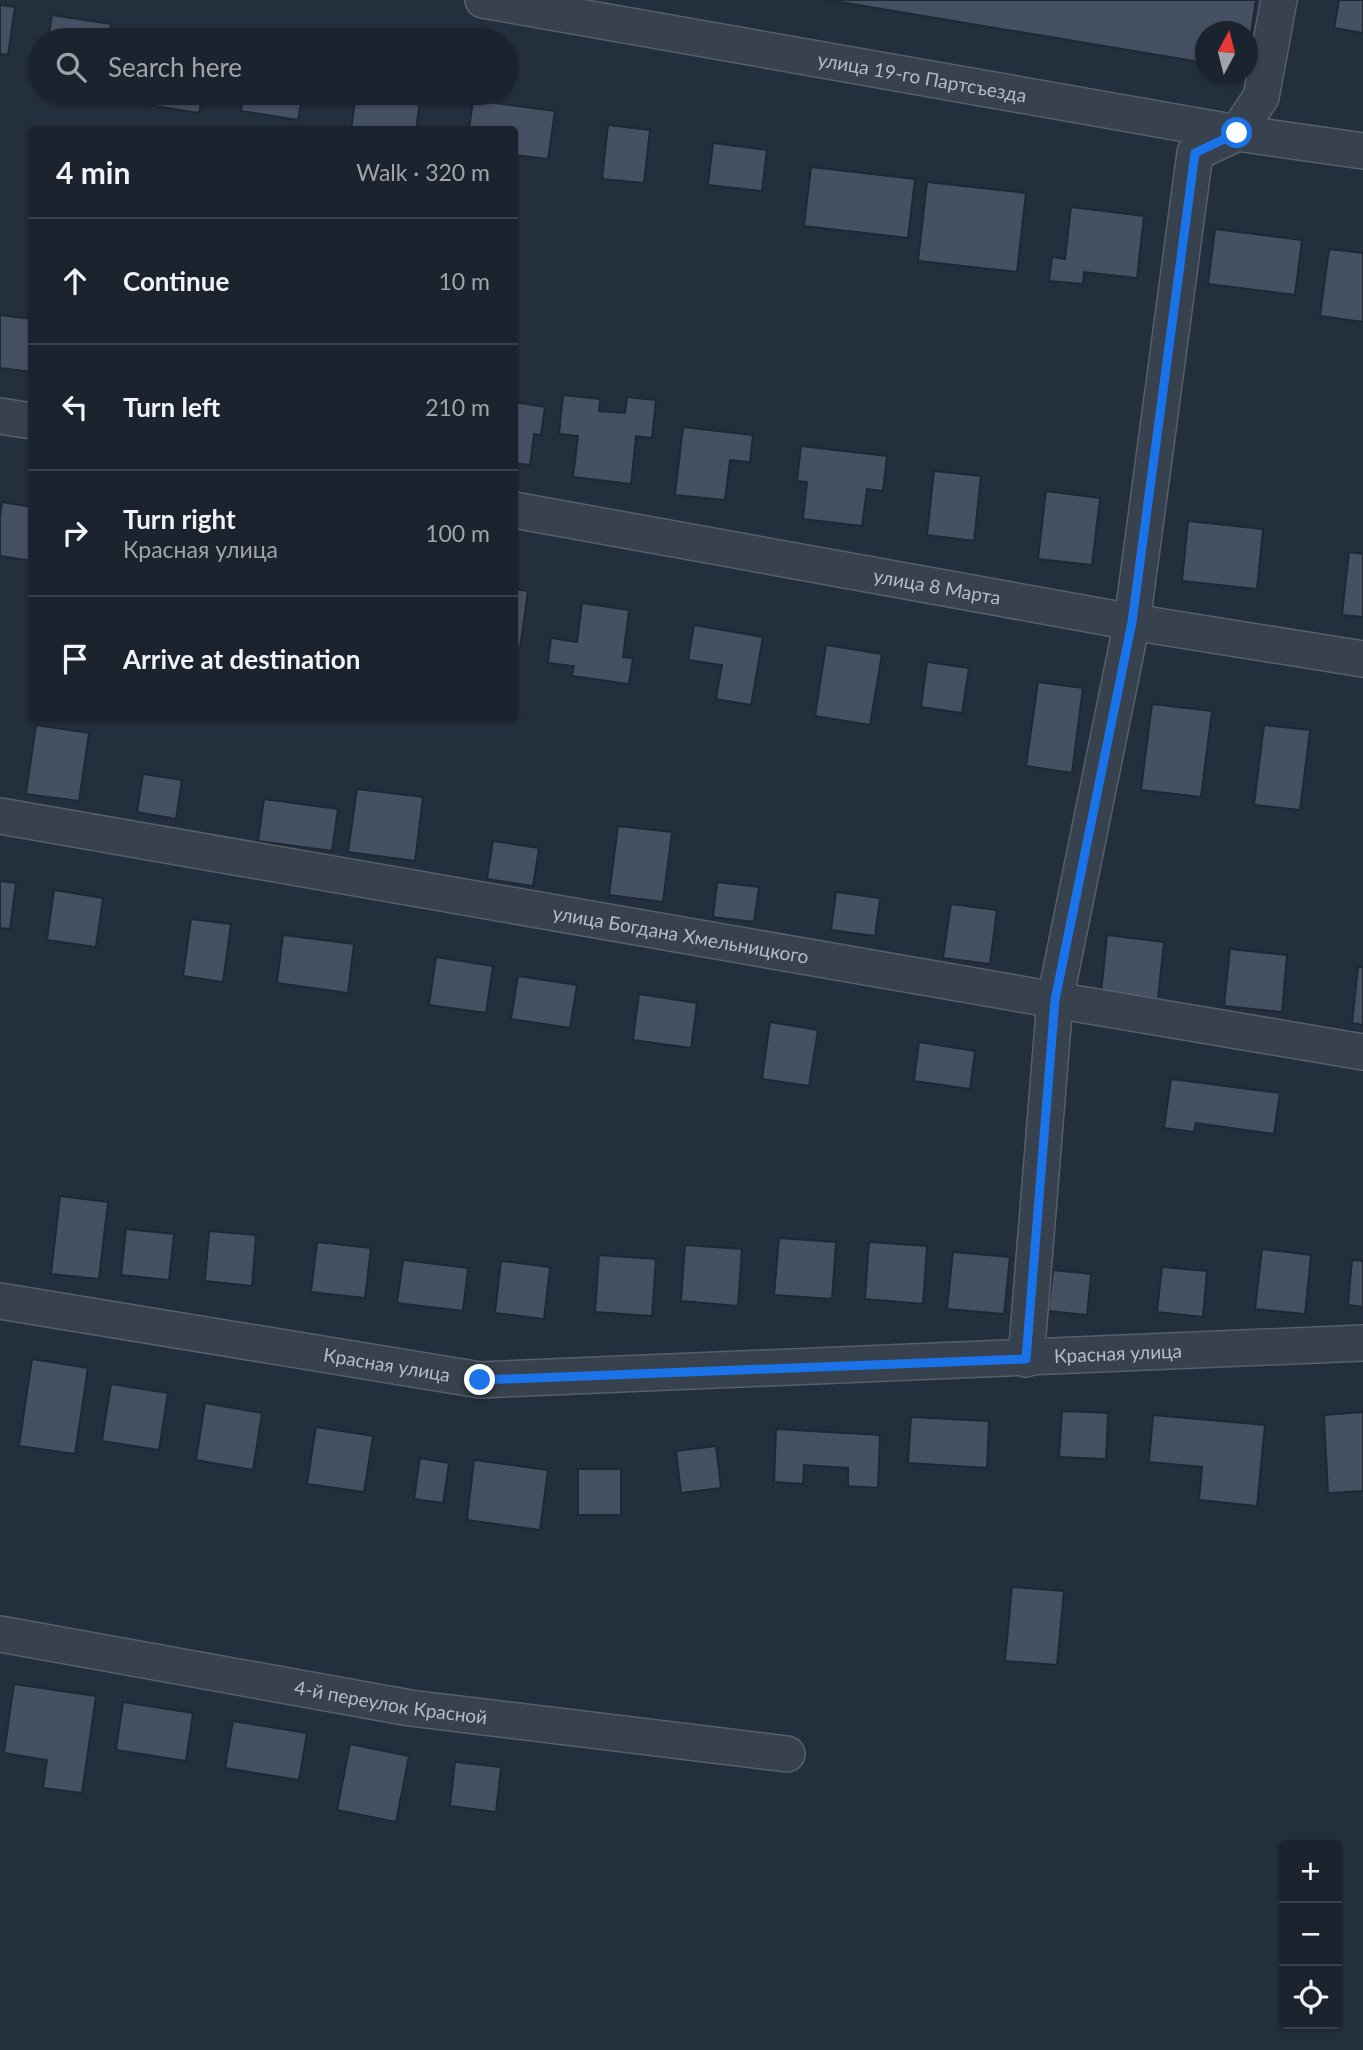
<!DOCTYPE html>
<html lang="en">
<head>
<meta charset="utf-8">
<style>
  :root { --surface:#1b232e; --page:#242b36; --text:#f1f3f6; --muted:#a0a4aa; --line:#39404a }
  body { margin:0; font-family:Lato,sans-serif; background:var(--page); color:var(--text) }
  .controls { position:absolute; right:21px; bottom:21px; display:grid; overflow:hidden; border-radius:7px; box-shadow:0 2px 5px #0004 }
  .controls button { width:63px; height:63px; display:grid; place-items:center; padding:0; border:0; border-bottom:2px solid var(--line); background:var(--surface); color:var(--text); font:35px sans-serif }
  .compass { position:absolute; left:1195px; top:21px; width:63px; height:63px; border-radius:50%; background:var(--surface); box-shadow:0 2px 5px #0004; rotate:7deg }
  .stop { position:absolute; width:21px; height:21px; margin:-16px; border:5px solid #1a73e8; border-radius:50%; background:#fff }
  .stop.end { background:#1a73e8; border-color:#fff; box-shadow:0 2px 7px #0008 }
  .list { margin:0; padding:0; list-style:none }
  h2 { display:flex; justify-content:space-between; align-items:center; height:91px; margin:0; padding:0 28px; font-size:30px }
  h2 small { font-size:23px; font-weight:400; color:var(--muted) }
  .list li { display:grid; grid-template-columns:46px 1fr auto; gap:21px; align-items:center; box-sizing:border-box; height:126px; padding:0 28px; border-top:2px solid var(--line) }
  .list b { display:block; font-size:26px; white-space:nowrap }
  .list p { margin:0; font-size:23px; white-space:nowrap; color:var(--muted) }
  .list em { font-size:23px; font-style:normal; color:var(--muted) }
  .icon { flex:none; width:38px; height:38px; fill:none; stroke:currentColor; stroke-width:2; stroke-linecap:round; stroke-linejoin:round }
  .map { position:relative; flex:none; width:1363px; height:2050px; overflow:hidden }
  .search { position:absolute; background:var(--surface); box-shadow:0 2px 5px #0004; left:28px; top:28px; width:490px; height:77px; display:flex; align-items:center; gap:18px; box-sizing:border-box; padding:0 24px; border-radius:38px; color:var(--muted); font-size:26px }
  .panel { position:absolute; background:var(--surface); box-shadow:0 2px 5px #0004; left:28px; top:126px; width:490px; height:595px; border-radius:7px }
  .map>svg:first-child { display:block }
  .building { fill:#455162; stroke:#1f2835; stroke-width:2 }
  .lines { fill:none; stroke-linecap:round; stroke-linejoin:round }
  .street-casing { stroke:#565f6c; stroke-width:38 }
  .street { stroke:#38414e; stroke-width:35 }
  .route { stroke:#1a73e8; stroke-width:9 }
  .labels { text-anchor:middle; stroke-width:5; stroke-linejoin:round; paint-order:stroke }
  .street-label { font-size:19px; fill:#b4bcc9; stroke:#1d2633 }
</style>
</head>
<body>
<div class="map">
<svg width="1363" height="2050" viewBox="0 0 1363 2050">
  <rect width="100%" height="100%" fill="#242f3e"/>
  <!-- building -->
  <g class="building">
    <path d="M828,0H1256L1248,54V32H1206V63Z"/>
    <path d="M1339,0H1363V33L1334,28Z"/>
    <path d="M0,5L15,7L8,55L0,54Z"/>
    <path d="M52,15L111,24L109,40H48Z"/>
    <path d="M40,93H101L99,102Z"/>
    <path d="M143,93H203L199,113L141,104Z"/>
    <path d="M244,93H303L298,120L241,111Z"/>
    <path d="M356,93H421L416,130H351Z"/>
    <path d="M473,100L555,111L548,159L514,155V130H469Z"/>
    <path d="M608,125L650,130L644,183L602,179Z"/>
    <path d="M713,143L767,150L762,191L708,185Z"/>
    <path d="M811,167L915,179L908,238L804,226Z"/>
    <path d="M927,182L1026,193L1017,272L918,261Z"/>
    <path d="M1071,207L1144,216L1137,278L1084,272L1083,284L1049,281L1052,257L1065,259Z"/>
    <path d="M1215,229L1302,240L1295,295L1208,284Z"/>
    <path d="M1329,249L1363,253V322L1320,316Z"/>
    <path d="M0,315L32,319V372L0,368Z"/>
    <path d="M563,395L600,399L599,411L625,413L627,397L656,400L652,438L636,436L631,484L573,477L578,436L559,434Z"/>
    <path d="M514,402L545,407L541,435L534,434L530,465L514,463Z"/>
    <path d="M683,427L753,435L750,462L730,460L725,500L675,495Z"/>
    <path d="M801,446L887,456L883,491L867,489L862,526L803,519L807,482L797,481Z"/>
    <path d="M934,471L981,476L974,541L927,535Z"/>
    <path d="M1046,491L1100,498L1092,565L1038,559Z"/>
    <path d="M2,502L32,507V561L0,556V516Z"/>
    <path d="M1188,521L1263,529L1257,589L1182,581Z"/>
    <path d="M1349,552L1363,554V617L1342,615Z"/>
    <path d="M514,589L528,591L520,648L514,647Z"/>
    <path d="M582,603L629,610L623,657L633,658L629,684L572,676L574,666L548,663L551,638L577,642Z"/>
    <path d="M694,625L763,637L751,705L716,699L722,665L688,660Z"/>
    <path d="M826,645L882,654L870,725L815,716Z"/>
    <path d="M927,662L969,668L962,713L921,707Z"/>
    <path d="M1038,682L1083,688L1072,773L1026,766Z"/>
    <path d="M1152,704L1212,711L1201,797L1141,790Z"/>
    <path d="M36,725L89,733L79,801L26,794Z"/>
    <path d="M1264,725L1310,730L1300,810L1254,805Z"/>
    <path d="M143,774L182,780L176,819L137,812Z"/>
    <path d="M357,789L423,797L415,861L348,852Z"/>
    <path d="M264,799L338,809L332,851L258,841Z"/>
    <path d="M618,826L672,832L663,902L609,895Z"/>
    <path d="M493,841L539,848L533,886L487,879Z"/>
    <path d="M0,881L16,883L10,929L0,928Z"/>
    <path d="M717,882L759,887L754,922L713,917Z"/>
    <path d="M54,890L103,898L96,947L47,940Z"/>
    <path d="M836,892L880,898L875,936L831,930Z"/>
    <path d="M951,904L997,910L990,964L943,958Z"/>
    <path d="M191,919L231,924L223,982L183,976Z"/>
    <path d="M283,935L354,944L348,993L277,983Z"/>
    <path d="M1107,935L1164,942L1158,999L1101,993Z"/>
    <path d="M1230,949L1287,955L1282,1012L1224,1006Z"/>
    <path d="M436,957L493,966L486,1013L429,1005Z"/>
    <path d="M1358,967H1363V1025L1352,1023Z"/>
    <path d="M518,976L577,985L570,1028L511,1019Z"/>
    <path d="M639,994L697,1003L691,1048L633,1040Z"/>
    <path d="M770,1022L818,1030L809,1086L762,1079Z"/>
    <path d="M919,1042L975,1051L970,1089L914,1081Z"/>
    <path d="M1171,1079L1280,1093L1274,1134L1196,1123L1194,1132L1164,1128Z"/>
    <path d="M60,1196L108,1202L99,1279L51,1274Z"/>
    <path d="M126,1229L174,1234L169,1280L121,1275Z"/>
    <path d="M209,1231L256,1235L252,1286L205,1281Z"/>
    <path d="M779,1238L836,1242L832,1299L774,1295Z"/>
    <path d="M317,1242L371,1248L365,1298L311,1292Z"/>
    <path d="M869,1242L927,1246L923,1304L865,1299Z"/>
    <path d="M685,1245L742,1249L738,1306L681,1301Z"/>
    <path d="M1262,1249L1311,1255L1305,1314L1255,1309Z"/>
    <path d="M953,1252L1010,1257L1004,1314L947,1309Z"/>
    <path d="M599,1255L656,1259L652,1316L595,1312Z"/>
    <path d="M403,1260L468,1268L463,1311L397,1303Z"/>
    <path d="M1352,1260L1363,1261V1307L1348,1305Z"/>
    <path d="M501,1261L550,1267L544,1319L495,1313Z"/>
    <path d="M1162,1267L1207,1271L1203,1317L1157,1312Z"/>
    <path d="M1053,1270L1091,1274L1087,1315L1048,1311Z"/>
    <path d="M32,1359L88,1368L75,1454L19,1446Z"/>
    <path d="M111,1384L168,1393L159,1450L102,1441Z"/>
    <path d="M205,1403L262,1413L253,1470L196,1460Z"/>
    <path d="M1062,1411L1108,1413L1106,1459L1059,1457Z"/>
    <path d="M1363,1412V1491L1328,1493L1324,1415Z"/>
    <path d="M1153,1415L1265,1425L1257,1506L1199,1500L1202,1467L1149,1462Z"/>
    <path d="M911,1417L989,1421L987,1468L908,1463Z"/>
    <path d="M316,1427L373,1436L364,1492L307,1484Z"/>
    <path d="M776,1429L880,1435L878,1488L848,1486V1468L804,1465L803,1484L774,1482Z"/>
    <path d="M716,1446L721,1488L681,1493L676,1451Z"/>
    <path d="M420,1458L449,1463L443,1503L414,1499Z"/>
    <path d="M474,1460L548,1470L540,1530L467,1520Z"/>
    <rect x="578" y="1469" width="43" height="46"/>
    <path d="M1012,1587L1064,1591L1057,1665L1005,1661Z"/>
    <path d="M14,1684L96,1696L82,1793L43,1788L47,1760L4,1753Z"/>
    <path d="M123,1702L193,1713L186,1761L116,1750Z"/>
    <path d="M233,1721L307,1733L299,1780L225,1768Z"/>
    <path d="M350,1744L409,1756L396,1822L337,1810Z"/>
    <path d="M455,1762L501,1767L496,1812L450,1806Z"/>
  </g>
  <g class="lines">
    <defs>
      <g id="street">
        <path id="s1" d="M483,0L1237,133L1363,151"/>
        <path d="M0,416L32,421"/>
        <path id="s2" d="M514,510L1132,622L1363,659"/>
        <path id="s3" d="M0,816L1055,1000L1363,1052"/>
        <path id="s4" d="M0,1301L480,1380L1363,1343"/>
        <path d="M1026,1359L1055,1000L1132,622L1195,153L1237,133L1261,97L1279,0"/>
        <path id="s5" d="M0,1634L410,1708L787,1754"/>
      </g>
    </defs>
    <!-- street casing -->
    <use href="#street" class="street-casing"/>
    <!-- street -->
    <use href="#street" class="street"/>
  </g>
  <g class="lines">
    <!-- route -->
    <path class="route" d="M480,1380L1026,1359L1055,1000L1132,622L1195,153L1237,133"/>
  </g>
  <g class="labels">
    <!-- street labels -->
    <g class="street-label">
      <text dy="7" stroke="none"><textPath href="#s1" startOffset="446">улица 19-го Партсъезда</textPath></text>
      <text dy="7" stroke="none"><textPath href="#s2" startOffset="430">улица 8 Марта</textPath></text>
      <text dy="7" stroke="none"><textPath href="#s3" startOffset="691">улица Богдана Хмельницкого</textPath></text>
      <text dy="7" stroke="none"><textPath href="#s4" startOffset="1125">Красная улица</textPath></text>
      <text dy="7" stroke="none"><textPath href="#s4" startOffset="392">Красная улица</textPath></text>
      <text dy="7" stroke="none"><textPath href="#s5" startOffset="397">4-й переулок Красной</textPath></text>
    </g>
  </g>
</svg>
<div class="controls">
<button>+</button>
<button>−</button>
<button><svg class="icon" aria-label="locate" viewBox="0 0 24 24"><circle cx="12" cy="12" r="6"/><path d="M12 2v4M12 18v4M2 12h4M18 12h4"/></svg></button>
</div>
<svg class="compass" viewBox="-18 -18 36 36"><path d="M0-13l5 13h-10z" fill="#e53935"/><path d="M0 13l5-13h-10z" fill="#a0a4aa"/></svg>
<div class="stop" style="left:1237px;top:133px"></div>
<div class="stop end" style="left:480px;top:1380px"></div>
<div class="search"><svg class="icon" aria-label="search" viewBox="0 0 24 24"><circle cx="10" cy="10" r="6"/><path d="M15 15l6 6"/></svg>Search here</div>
<section class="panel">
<h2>4 min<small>Walk · 320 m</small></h2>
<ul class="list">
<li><svg class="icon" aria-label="ahead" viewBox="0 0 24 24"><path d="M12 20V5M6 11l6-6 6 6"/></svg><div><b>Continue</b></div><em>10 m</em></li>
<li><svg class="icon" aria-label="left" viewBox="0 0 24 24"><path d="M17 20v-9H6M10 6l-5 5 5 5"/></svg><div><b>Turn left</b></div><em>210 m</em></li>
<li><svg class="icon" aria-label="right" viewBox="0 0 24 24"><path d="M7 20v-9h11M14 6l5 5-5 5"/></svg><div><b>Turn right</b><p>Красная улица</p></div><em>100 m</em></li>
<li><svg class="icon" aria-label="arrive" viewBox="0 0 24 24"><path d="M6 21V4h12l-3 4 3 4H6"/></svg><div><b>Arrive at destination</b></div></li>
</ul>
</section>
</div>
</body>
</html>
